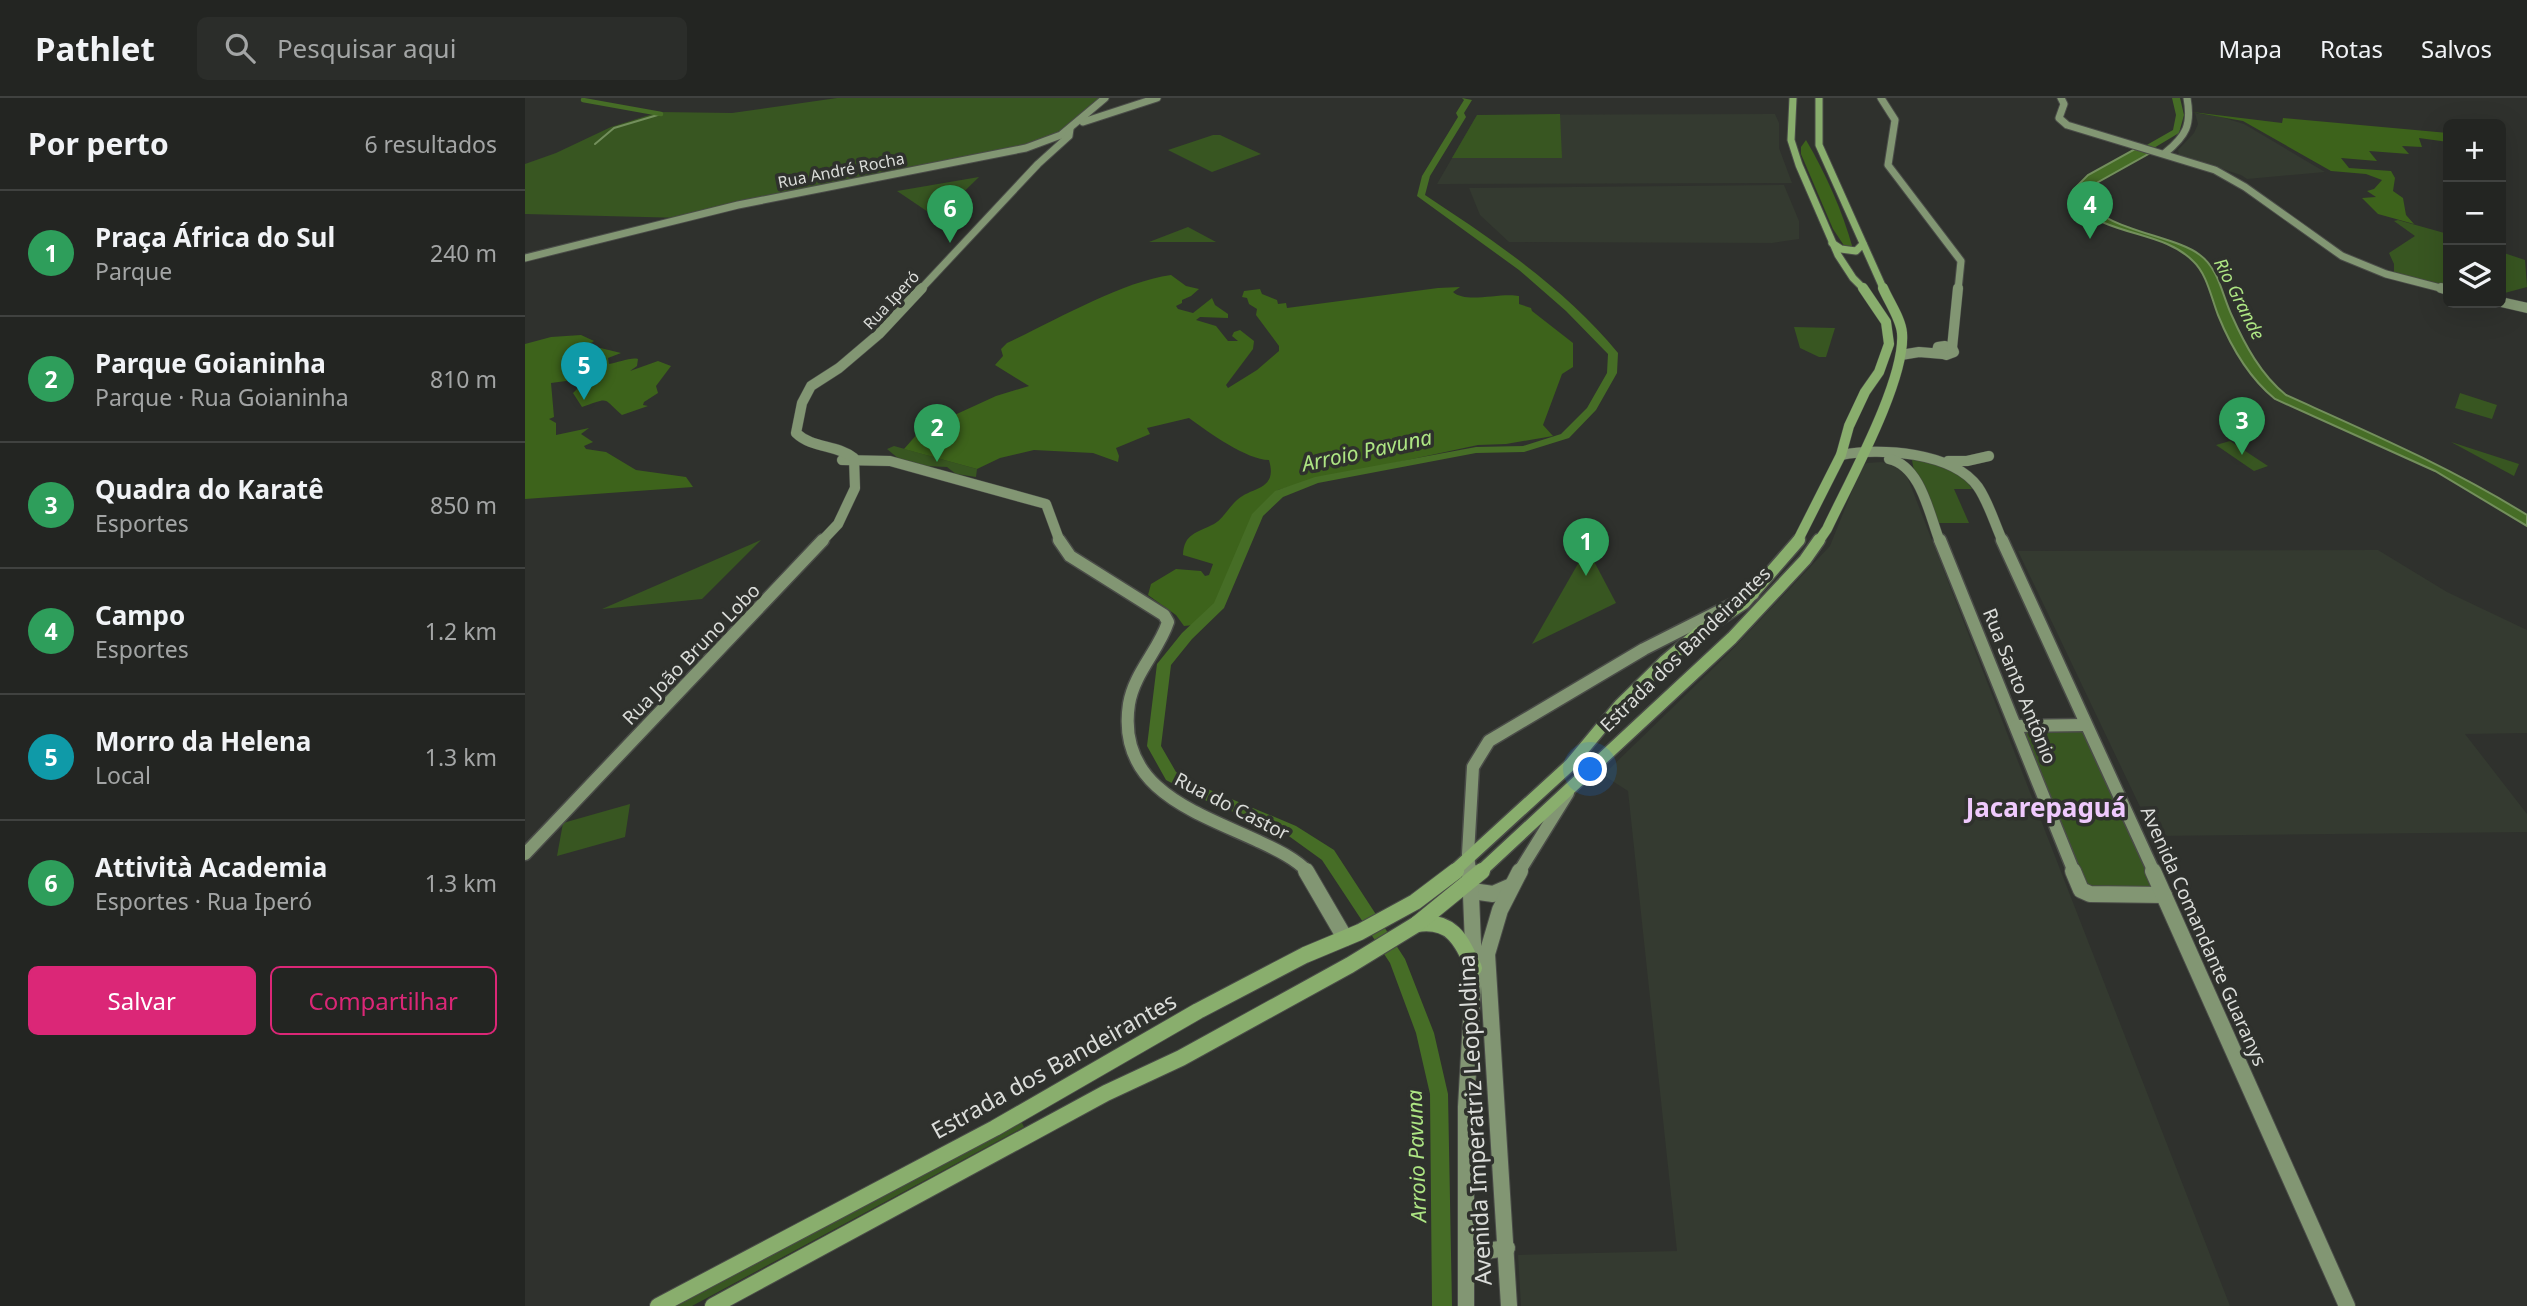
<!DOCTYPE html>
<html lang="pt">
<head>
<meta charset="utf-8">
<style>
  :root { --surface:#232522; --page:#2b2d2a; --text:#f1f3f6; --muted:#a3a5a5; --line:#404240; --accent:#db2777 }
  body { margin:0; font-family:"Noto Sans",sans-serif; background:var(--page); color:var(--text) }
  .controls { position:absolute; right:21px; top:21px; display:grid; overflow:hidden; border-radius:10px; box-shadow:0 7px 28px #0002 }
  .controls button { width:63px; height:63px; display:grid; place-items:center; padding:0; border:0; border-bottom:2px solid var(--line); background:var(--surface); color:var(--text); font:35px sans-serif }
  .you { position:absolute; left:1066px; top:672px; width:24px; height:24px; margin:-18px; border:5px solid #fff; border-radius:50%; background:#1a73e8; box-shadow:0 0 0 10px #1a73e833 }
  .badge { display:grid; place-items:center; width:46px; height:46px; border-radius:50%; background:var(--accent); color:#fff; font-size:23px; font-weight:700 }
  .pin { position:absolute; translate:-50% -58px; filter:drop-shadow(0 2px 4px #0008) }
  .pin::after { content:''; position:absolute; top:37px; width:24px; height:21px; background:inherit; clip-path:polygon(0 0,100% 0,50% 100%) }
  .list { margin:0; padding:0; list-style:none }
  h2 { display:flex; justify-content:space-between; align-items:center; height:91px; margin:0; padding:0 28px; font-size:30px }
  h2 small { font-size:23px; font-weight:400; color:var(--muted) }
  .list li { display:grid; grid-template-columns:46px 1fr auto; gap:21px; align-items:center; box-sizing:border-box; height:126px; padding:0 28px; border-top:2px solid var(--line) }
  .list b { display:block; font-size:26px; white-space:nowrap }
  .list p { margin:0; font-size:23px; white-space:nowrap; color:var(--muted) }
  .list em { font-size:23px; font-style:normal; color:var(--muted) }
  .actions { display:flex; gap:14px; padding:21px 28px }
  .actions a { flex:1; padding:16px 0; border:2px solid var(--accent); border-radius:10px; text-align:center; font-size:24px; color:var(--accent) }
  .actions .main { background:var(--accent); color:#fff }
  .icon { flex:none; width:38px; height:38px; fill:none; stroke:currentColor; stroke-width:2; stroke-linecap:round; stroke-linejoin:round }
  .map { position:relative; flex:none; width:2002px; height:1208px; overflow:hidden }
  header { display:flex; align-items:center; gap:42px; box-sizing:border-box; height:98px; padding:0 35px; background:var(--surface); border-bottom:2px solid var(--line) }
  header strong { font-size:33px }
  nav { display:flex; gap:38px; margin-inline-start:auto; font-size:24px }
  .search { width:490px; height:63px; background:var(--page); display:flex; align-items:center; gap:18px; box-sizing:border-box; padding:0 24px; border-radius:10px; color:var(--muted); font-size:26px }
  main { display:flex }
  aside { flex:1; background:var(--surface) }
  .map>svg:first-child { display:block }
  .built { fill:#343a30 }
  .green { fill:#385621 }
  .forest { fill:#3d631b }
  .water { fill:#466d26; stroke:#738f5c; stroke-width:2 }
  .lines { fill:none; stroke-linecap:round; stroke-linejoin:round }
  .stream { stroke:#738f5c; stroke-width:2 }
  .canal { stroke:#466d26; stroke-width:4.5 }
  .river { fill:#466d26; fill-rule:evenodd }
  .secondary-far3-casing { stroke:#4a4c48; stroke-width:9 }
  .secondary-far2-casing { stroke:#4a4c48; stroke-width:11 }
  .secondary-far1-casing { stroke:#4a4c48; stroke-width:15 }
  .secondary-casing { stroke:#4a4c48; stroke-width:18 }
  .primary-far3-casing { stroke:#4a4c48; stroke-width:9 }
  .primary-far2-casing { stroke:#4a4c48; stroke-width:11 }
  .primary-far1-casing { stroke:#4a4c48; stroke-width:15 }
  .primary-casing { stroke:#4a4c48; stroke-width:18 }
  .secondary-far3 { stroke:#829673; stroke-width:7 }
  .secondary-far2 { stroke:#829673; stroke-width:10 }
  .secondary-far1 { stroke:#829673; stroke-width:12 }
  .secondary { stroke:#829673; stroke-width:16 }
  .primary-far3 { stroke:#89ae6d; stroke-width:7 }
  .primary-far2 { stroke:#89ae6d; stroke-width:10 }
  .primary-far1 { stroke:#89ae6d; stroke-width:12 }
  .primary { stroke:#89ae6d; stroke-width:16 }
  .labels { text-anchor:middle; stroke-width:7; stroke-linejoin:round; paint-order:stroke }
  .far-street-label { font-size:16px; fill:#dbddda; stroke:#2f312d }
  .far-water-label { font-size:18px; font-style:italic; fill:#ade583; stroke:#2f312d }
  .street-label { font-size:19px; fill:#dbddda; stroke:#2f312d }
  .water-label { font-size:21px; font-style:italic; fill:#ade583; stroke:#2f312d }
  .near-street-label { font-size:23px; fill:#dbddda; stroke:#2f312d }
  .district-label { font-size:26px; font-weight:bold; fill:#efc9fd; stroke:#2f312d }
</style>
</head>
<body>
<header>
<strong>Pathlet</strong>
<div class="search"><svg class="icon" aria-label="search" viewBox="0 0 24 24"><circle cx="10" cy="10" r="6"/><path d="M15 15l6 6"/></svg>Pesquisar aqui</div>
<nav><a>Mapa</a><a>Rotas</a><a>Salvos</a></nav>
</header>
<main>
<aside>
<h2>Por perto<small>6 resultados</small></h2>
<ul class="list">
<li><span class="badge" style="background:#2e9e5b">1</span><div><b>Praça África do Sul</b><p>Parque</p></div><em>240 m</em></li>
<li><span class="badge" style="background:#2e9e5b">2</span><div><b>Parque Goianinha</b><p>Parque · Rua Goianinha</p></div><em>810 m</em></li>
<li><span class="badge" style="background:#2e9e5b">3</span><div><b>Quadra do Karatê</b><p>Esportes</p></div><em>850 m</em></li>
<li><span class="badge" style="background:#2e9e5b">4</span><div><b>Campo</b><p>Esportes</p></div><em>1.2 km</em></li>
<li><span class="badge" style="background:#0f9aa8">5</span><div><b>Morro da Helena</b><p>Local</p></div><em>1.3 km</em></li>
<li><span class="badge" style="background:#2e9e5b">6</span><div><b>Attività Academia</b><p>Esportes · Rua Iperó</p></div><em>1.3 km</em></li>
</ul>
<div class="actions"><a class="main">Salvar</a><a>Compartilhar</a></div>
</aside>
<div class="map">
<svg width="2002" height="1208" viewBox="0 0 2002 1208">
  <rect width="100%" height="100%" fill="#2f312d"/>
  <!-- built -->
  <g class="built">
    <path d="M1670,15L1696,19L1719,26L1800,74L1722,81L1716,77L1654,57L1653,52L1669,35L1673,26Z"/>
    <path d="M1250,16L1254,25V50L1267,85L912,86L952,17Z"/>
    <path d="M1259,87L1274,123V141L1247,145L984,144L955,117L944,90Z"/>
    <path d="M1356,364L1370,366L1380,373L1705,1208H996L993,1157L1152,1153L1103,693L1078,677L1204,555L1305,448L1337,368L1342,365Z"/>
    <path d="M1853,452L1922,494L2002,532V635L1940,636L2002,716V734L1629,738L1493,453Z"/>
  </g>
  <!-- green -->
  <g class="green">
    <path d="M312,0H578L535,37L466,60L159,120L0,116V66L31,55L86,29L134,14L207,15Z"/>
    <path d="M1035,16L1037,60H927L952,17Z"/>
    <path d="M688,37H695L736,56L687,74L643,52Z"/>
    <path d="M454,79L412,120L372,93Z"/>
    <path d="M1873,122L1923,136V187H1911L1869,175V166L1864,155L1890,138L1869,123Z"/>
    <path d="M663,129L691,144H624Z"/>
    <path d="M1976,154L2000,162L2002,189L1976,196Z"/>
    <path d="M1269,229L1310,230L1301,259H1294L1275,250Z"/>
    <path d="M1935,295L1972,307L1967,321L1930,310Z"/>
    <path d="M1705,343L1743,368L1729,373L1691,347Z"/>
    <path d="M1926,344L1994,366L1989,378Z"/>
    <path d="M369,348L452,371L451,379L431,376L422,369L401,368L374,361L362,351Z"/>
    <path d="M1391,360L1437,376L1447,391H1429L1444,425H1413L1389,373L1387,362Z"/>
    <path d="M236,442L177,501L77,511Z"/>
    <path d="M1062,450L1091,505L1007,546Z"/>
    <path d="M1496,632H1560L1638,796L1574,795L1555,787Z"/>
    <path d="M105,706L100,739L32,758L38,725Z"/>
    <path d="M495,1021L499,1029L167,1208H150Z"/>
  </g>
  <!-- forest -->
  <g class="forest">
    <path d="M1667,14L1757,25L1758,20L1923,35V44L1894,40L1897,49L1877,48L1884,56L1844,53L1852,63L1816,60L1824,70L1866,73L1870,80L1868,93L1878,100L1881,117L1889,126L1853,116L1837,100L1851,99L1842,93L1849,91L1857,82L1841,76L1806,73L1718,23Z"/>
    <path d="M1281,42C1301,76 1317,112 1328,151L1322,152L1308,131L1276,56V49Z"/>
    <path d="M646,177L661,188L674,191L666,198L657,202V205L651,208L653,211L668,215L687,200L690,207L703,216V220L675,219L671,222L691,228L703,243H713L707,238L709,234L715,232L729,243L728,251L701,287L703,290L732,272L754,253V248L731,217L732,211L724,206L722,200L717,199L719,193L735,191L737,196L752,202L753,206L761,205L762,210L913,190L935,189L928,194C941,206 976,194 994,198V206L1006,210L1007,213L1048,245V269L1037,276L1018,327L1028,338L981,346L953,347L784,383L753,392L728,418L690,507L669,527L659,528L651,517L623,497L626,486L651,471L676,473L680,478L684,477L688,466L658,457C659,435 672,435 689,426C698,421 704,409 712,402C727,388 753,393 744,362C722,362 683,334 664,320L622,330L625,336L591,350L594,358L593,364L568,355L509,352L475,360L452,371L379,351L394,334L423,320L471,298L504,288L470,267L478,258L476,251L482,245C530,223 595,184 646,177Z"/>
    <path d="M56,237L69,243L63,247L96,255L83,260L84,266C92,265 106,259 113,261L112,268L105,273L133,263L146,268L131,288L133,295L119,304L118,307L123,308L97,317C77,300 86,299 57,309L48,295L55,288L56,281L26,285L29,319L24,321L31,325V337L64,330L56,336L68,344L59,348L61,351L81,354L111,372L161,379L168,389L0,401V246L26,239Z"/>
  </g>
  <!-- water -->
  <path class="water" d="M1610,51L1625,55L1568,87L1562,95C1565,131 1649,136 1675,157C1694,171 1697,197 1707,218C1720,247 1736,277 1761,297C1843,334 1925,369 2002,417V428L1910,373L1750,301C1723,279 1706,249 1693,217C1686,199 1682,176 1668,163C1637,132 1584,139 1552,107L1548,92L1563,77Z"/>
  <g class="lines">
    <!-- stream -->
    <path class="stream" d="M70,46L89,30L136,16"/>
    <!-- canal -->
    <path class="canal" d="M58,2L136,16"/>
    <!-- river -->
    <g class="river">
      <path d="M937,0L947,2L939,15L941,19L905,78L900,97C968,142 1041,191 1093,255L1092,275L1071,312L1044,340L999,354L951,355L793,385L758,399L738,418L699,510L667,541L646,567L636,648L651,674L685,692L771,728L809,752L880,861L909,935L923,996L927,1208H907L905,996L891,935L865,865L797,762L761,736L675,700L641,682L622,648L632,566L657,535L689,505L727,416L750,393L790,379L951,349L998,348L1036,336L1062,310L1082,275L1083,256L1041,213L994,172L892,98L897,78L933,19L931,15L939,2Z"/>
      <path d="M1647,0H1655L1659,17L1654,35L1612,60H1606V56L1648,32L1651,17Z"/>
    </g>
    <defs>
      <g id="secondary-far3">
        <path d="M1356,0L1370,22L1363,67L1436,163L1433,192"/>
        <path d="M1536,0L1539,6L1534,20L1542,27L1690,72L1720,89L1817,158L1861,176L1923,192"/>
        <path d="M558,24L632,0"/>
        <path d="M1640,55C1661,38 1667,27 1662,0"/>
        <path d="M0,160L213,107L501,50L536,37L580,0"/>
        <path d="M395,192L513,66L544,38L545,31"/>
      </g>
      <g id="secondary-far2">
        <path d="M1916,190L1923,192"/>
        <path d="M1976,204L2002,210"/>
        <path d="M1420,248L1427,250L1429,254L1421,257L1412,253L1413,249Z"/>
        <path d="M1427,250L1433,190"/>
        <path d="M1376,257L1394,254L1418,256"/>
        <path d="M1316,357C1354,349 1428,354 1453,389C1464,405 1470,427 1478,444"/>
        <path d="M1364,361C1396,368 1404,416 1415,444"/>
        <path d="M317,362L365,363L521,406L535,444"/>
        <path d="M1423,363H1442L1464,358"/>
        <path d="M296,444L313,426L330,390L329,360C311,346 288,351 271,335L277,305L286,288L314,270L354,236L397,190"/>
      </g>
      <g id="secondary-far1">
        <path d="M534,442L545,458L639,517L643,524C634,552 609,575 604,606C591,691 671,714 733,743C750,751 770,760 783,774"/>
        <path d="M1415,442L1549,774"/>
        <path d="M1477,442L1629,774"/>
        <path d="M1491,628L1560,627"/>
        <path d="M0,756L298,442"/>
        <path d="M945,774L943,756L948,669L964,643L1119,551L1228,496"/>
        <path d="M994,774L1043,695"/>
      </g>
      <g id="secondary">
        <path d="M781,773L820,840"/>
        <path d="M1548,773L1556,792L1565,796L1639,797"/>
        <path d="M1628,773L1822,1208"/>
        <path d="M947,793L968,796L984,789"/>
        <path d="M942,1144L961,1153L982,1150"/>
        <path d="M941,1208V1009L949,870L945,773"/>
        <path d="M984,1208L962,856L975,812L995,773"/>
      </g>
      <g id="primary-far3">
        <path d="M1268,0L1266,42L1274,67L1313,157L1328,180L1340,192"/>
        <path d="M1294,0V47L1359,192"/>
        <path d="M1307,145L1316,151L1331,153L1338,146"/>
      </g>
      <g id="primary-far2">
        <path d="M1272,444L1316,357L1324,328L1340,294L1354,274L1364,246L1361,224L1338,190"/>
        <path d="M1293,444L1302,431C1323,386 1381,282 1377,235C1376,221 1364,204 1358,190"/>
      </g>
      <g id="primary-far1">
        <path d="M928,774L1045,667L1095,607L1140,563L1172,536L1219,505L1274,442"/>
        <path d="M955,774L1207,540L1280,462L1294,442"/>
      </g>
      <g id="primary">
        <path d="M892,826C927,821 936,842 949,870"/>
        <path d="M133,1208L470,1030L673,913L780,857L835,834L890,804L931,773"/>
        <path d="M188,1208L581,995L656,960L825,867L892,826L957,773"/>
      </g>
    </defs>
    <!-- secondary-far3 casing -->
    <use href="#secondary-far3" class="secondary-far3-casing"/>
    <!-- secondary-far2 casing -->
    <use href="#secondary-far2" class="secondary-far2-casing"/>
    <!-- secondary-far1 casing -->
    <use href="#secondary-far1" class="secondary-far1-casing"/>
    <!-- secondary casing -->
    <use href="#secondary" class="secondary-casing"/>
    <!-- primary-far3 casing -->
    <use href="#primary-far3" class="primary-far3-casing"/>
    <!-- primary-far2 casing -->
    <use href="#primary-far2" class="primary-far2-casing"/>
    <!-- primary-far1 casing -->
    <use href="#primary-far1" class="primary-far1-casing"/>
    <!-- primary casing -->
    <use href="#primary" class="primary-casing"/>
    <!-- secondary-far3 -->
    <use href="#secondary-far3" class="secondary-far3"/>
    <!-- secondary-far2 -->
    <use href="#secondary-far2" class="secondary-far2"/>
    <!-- secondary-far1 -->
    <use href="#secondary-far1" class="secondary-far1"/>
    <!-- secondary -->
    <use href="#secondary" class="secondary"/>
    <!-- primary-far3 -->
    <use href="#primary-far3" class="primary-far3"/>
    <!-- primary-far2 -->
    <use href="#primary-far2" class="primary-far2"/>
    <!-- primary-far1 -->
    <use href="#primary-far1" class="primary-far1"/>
    <!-- primary -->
    <use href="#primary" class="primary"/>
  </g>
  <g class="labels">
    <!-- far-street labels -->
    <g class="far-street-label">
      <text transform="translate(316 72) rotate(-11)" y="6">Rua André Rocha</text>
      <text transform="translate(366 202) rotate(-47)" y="6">Rua Iperó</text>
    </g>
    <!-- far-water labels -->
    <g class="far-water-label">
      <text transform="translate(1714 201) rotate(63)" y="6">Rio Grande</text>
    </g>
    <!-- street labels -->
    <g class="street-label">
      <text transform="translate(1160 551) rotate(-44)" y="7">Estrada dos Bandeirantes</text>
      <text transform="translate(166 556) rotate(-46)" y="7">Rua João Bruno Lobo</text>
      <text transform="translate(1495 588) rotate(68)" y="7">Rua Santo Antônio</text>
      <text transform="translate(707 708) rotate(27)" y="7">Rua do Castor</text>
      <text transform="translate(1679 838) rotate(66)" y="7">Avenida Comandante Guaranys</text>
    </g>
    <!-- water labels -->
    <g class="water-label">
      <text transform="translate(842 353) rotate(-12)" y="7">Arroio Pavuna</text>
      <text transform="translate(892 1058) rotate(-92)" y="7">Arroio Pavuna</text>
    </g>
    <!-- near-street labels -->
    <g class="near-street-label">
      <text transform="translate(529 968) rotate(-29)" y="8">Estrada dos Bandeirantes</text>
      <text transform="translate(950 1022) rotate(-93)" y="8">Avenida Imperatriz Leopoldina</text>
    </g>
    <!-- district labels -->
    <g class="district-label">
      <text x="1521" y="719">Jacarepaguá</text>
    </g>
  </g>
</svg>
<div class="controls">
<button>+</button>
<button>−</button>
<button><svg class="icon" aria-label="layers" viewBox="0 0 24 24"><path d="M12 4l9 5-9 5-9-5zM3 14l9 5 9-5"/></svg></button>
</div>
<div class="you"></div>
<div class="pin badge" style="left:1061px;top:478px;background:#2e9e5b">1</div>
<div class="pin badge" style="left:412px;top:364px;background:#2e9e5b">2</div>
<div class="pin badge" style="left:1717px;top:357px;background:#2e9e5b">3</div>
<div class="pin badge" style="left:1565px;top:141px;background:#2e9e5b">4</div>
<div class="pin badge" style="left:59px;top:302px;background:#0f9aa8">5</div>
<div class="pin badge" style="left:425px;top:145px;background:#2e9e5b">6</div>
</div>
</main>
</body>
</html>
